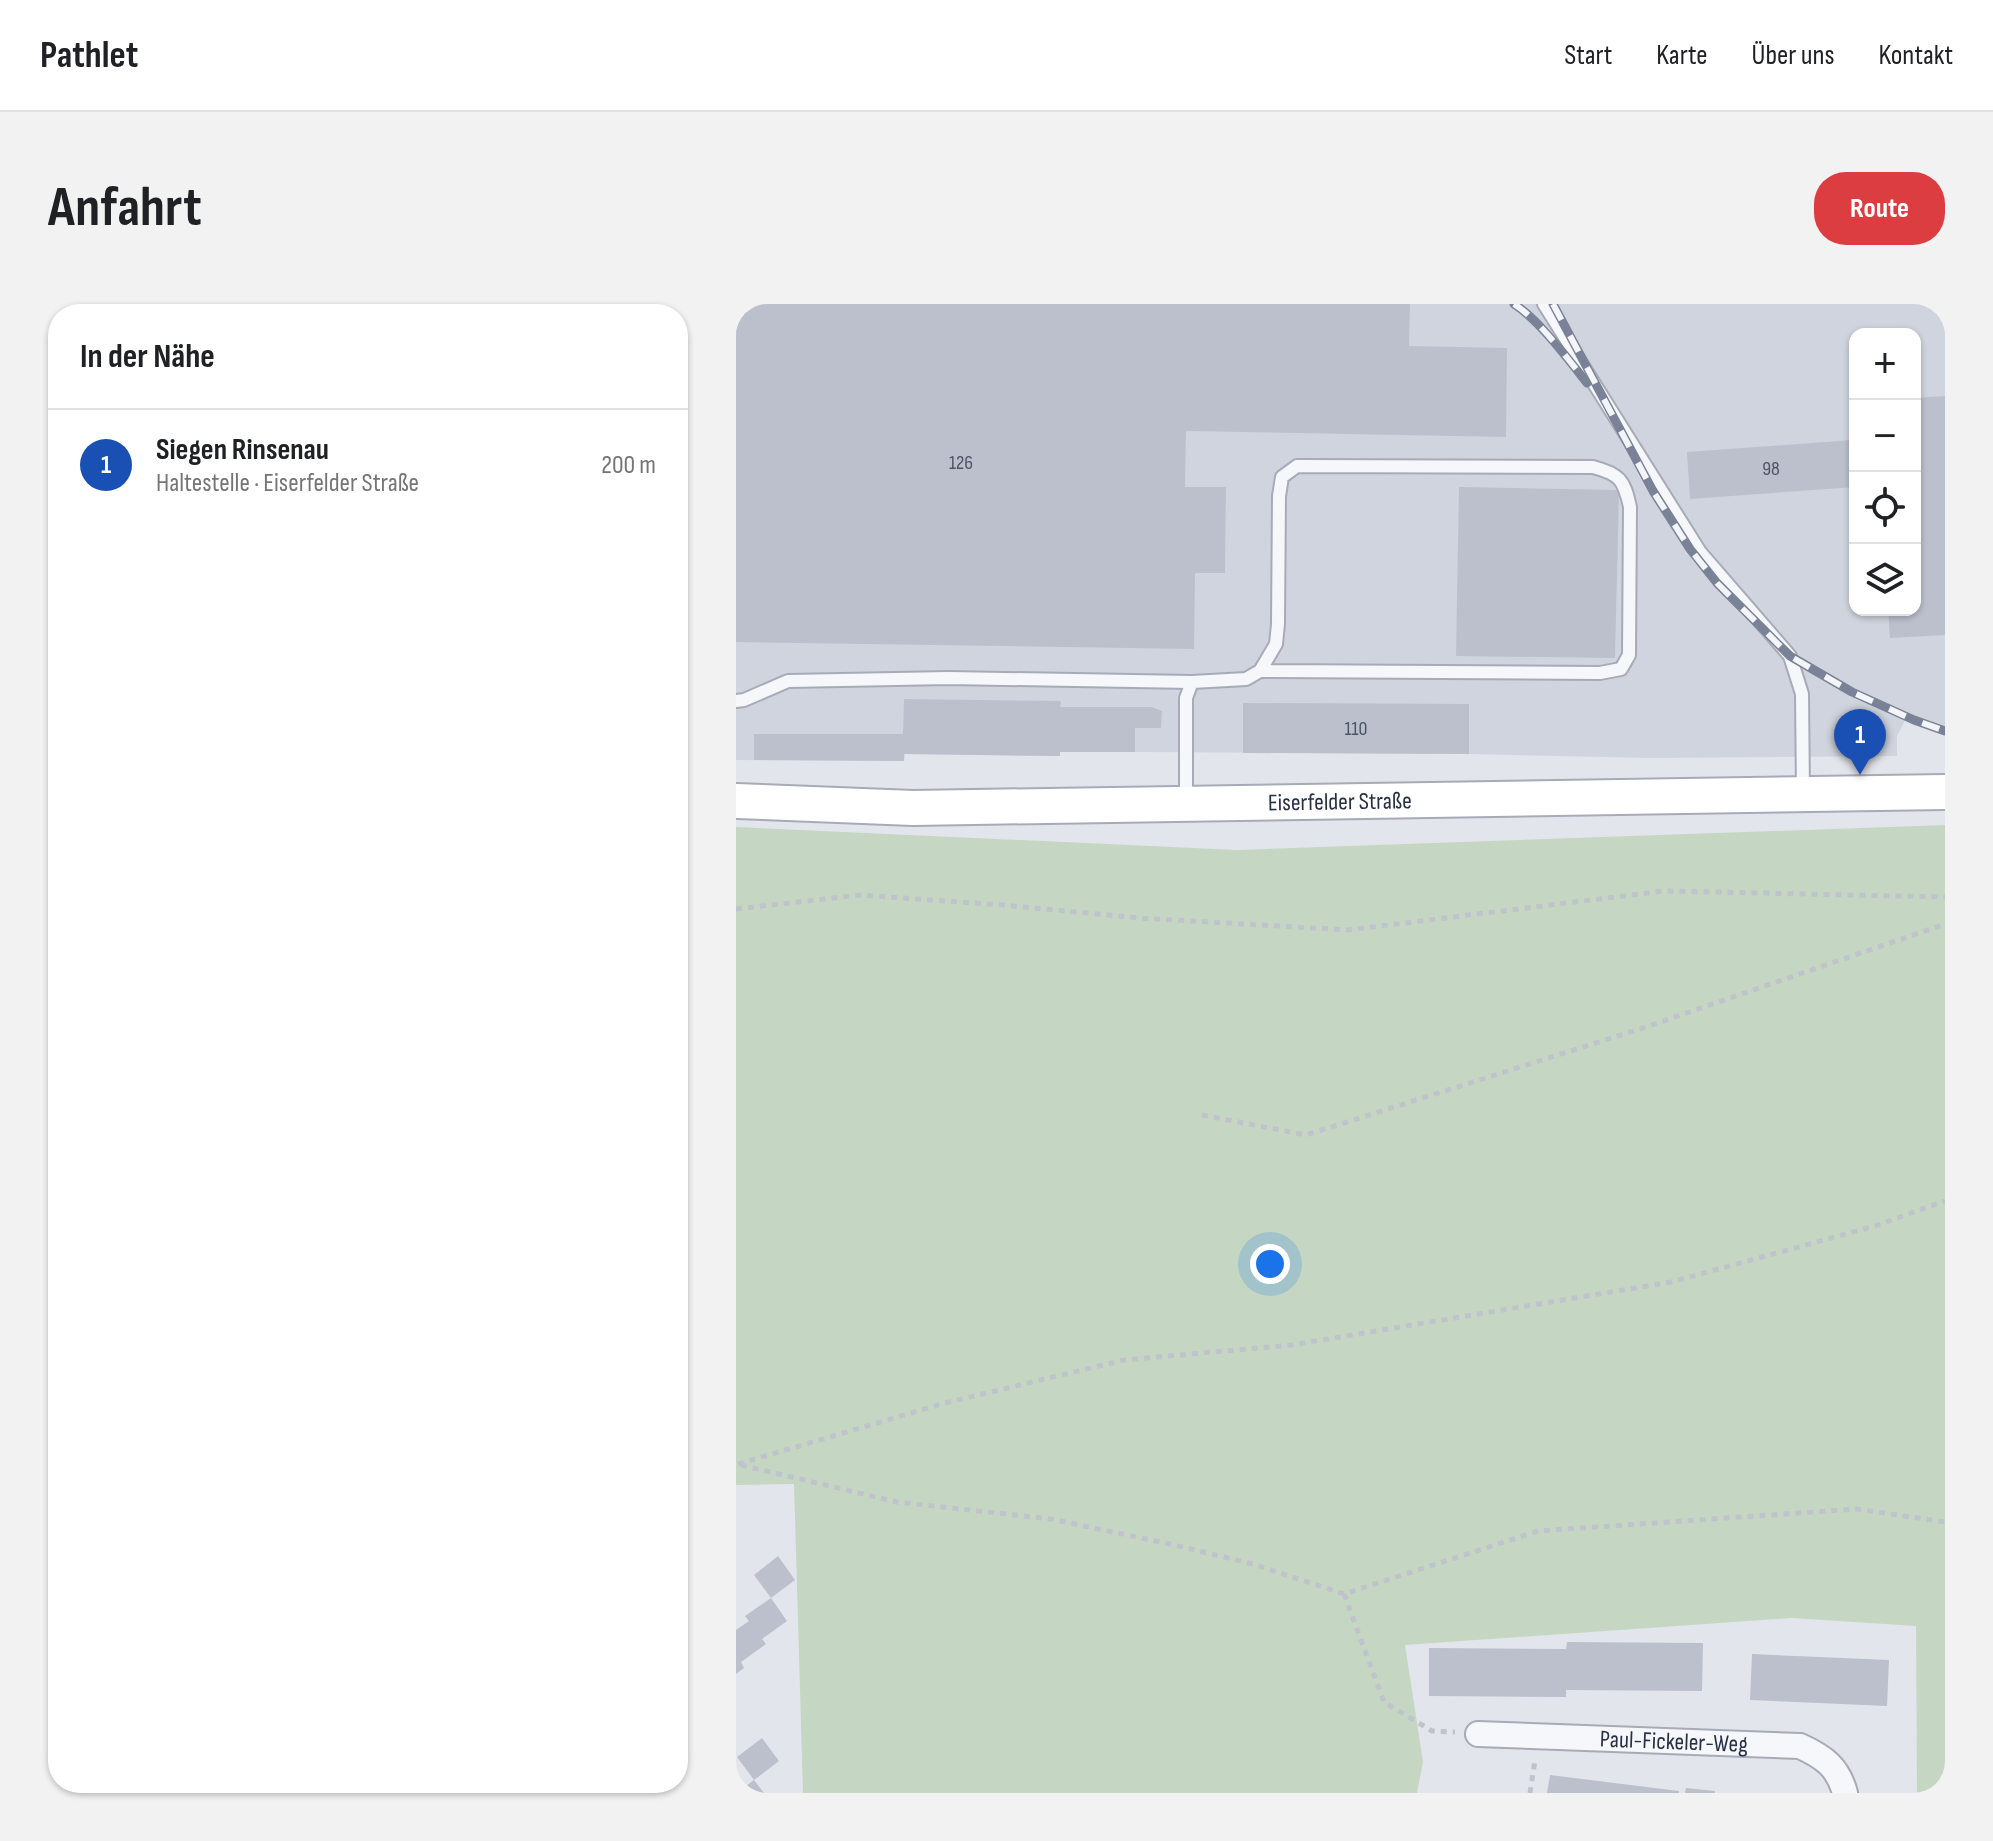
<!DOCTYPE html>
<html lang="de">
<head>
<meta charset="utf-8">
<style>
  :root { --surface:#fff; --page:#f2f2f2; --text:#202124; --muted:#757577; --line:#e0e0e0; --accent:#db3d41 }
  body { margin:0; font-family:"Sofia Sans Condensed",sans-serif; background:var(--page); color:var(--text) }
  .controls { position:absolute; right:24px; top:24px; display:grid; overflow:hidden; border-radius:16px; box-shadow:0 2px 6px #0004 }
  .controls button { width:72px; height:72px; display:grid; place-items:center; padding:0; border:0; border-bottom:2px solid var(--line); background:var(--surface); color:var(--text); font:40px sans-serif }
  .you { position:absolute; left:534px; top:960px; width:28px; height:28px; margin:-20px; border:6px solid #fff; border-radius:50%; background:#1a73e8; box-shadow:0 0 0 12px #1a73e833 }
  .badge { display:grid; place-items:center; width:52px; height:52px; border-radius:50%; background:var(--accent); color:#fff; font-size:26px; font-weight:700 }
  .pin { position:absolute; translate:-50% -66px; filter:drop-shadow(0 2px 4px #0008) }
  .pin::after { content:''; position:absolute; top:42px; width:28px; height:24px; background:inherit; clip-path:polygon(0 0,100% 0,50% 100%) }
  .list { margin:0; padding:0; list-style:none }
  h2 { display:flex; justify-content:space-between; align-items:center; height:104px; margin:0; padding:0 32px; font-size:34px }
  h2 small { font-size:26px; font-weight:400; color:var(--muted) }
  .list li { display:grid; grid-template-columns:52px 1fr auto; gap:24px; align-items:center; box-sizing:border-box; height:112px; padding:0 32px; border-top:2px solid var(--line) }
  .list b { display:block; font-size:30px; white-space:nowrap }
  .list p { margin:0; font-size:26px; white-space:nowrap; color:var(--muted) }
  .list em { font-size:26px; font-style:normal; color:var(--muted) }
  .icon { flex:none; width:44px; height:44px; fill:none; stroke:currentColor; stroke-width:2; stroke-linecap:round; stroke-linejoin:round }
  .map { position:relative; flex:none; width:1209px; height:1489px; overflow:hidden; border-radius:32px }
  header { display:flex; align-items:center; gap:48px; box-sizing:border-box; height:112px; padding:0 40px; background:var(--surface); border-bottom:2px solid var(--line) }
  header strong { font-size:38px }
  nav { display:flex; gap:44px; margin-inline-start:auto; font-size:28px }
  .intro { display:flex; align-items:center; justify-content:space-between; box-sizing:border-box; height:192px; padding:0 48px }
  h1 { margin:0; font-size:56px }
  .button { padding:20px 36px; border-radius:32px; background:var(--accent); color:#fff; font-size:28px; font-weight:700 }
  main { display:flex; gap:48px; padding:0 48px }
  aside { flex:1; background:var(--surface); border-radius:32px; box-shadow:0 2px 6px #0004 }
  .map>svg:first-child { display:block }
  .built { fill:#d0d4de; fill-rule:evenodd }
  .green { fill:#c5d7c3 }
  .building { fill:#bcc0cd }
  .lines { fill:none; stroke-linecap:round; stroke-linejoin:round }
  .service-casing { stroke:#a7abb7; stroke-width:16 }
  .minor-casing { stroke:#a7abb7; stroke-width:28 }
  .secondary-casing { stroke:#a7abb7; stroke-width:38 }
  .path { stroke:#c0c3cb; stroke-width:5; stroke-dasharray:6 6; stroke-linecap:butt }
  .service { stroke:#f6f7fa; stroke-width:12 }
  .minor { stroke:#f6f7fa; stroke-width:24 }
  .secondary { stroke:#fff; stroke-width:34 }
  .rail-casing { stroke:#7a8297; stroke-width:9 }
  .rail { stroke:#f3f5f9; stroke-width:6; stroke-dasharray:18; stroke-linecap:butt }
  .labels { text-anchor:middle; stroke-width:6; stroke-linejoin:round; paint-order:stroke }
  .number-label { font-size:20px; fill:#4d5468 }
  .street-label { font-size:24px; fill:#283046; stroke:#f3f5f9 }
</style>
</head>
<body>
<header>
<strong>Pathlet</strong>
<nav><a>Start</a><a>Karte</a><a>Über uns</a><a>Kontakt</a></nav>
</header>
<div class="intro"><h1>Anfahrt</h1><a class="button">Route</a></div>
<main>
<aside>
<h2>In der Nähe<small></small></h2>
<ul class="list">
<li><span class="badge" style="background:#1a4fb4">1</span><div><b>Siegen Rinsenau</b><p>Haltestelle · Eiserfelder Straße</p></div><em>200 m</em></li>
</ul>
</aside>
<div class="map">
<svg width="1209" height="1489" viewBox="0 0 1209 1489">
  <rect width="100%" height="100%" fill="#e3e5ec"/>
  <!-- built -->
  <path class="built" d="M0,0H1209V426L1172,411L1161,432V452L913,454L733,450L399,448H324V452L169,450L168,457L0,456ZM1119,30H1179V306H1119Z"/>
  <!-- green -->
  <path class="green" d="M1209,521V1489H1181L1180,1322L1056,1314L669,1341L687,1458L681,1489H67L58,1180L0,1181V523L501,546Z"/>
  <!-- building -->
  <g class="building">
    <path d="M0,0H674L673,42L771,44L770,133L450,127L449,183H490L489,269H459L458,345L0,338Z"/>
    <path d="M1209,92V331L1154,334L1152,306H1179V94Z"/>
    <path d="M1116,136L1119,183L954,195L951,148Z"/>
    <path d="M723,183L883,186L879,354L720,352Z"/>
    <path d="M168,395L325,397L324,403H416L426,407L425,424H399V448H324V452L168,450V457L18,456V430H167Z"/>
    <path d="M507,399L733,400V450L507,449Z"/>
    <path d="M42,1252L59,1276L35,1294L18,1271Z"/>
    <path d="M35,1294L51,1317L26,1335L30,1340L5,1358L8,1364L0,1370V1326L13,1317L9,1312Z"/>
    <path d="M831,1338L967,1339L966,1387L830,1386V1393L693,1392V1344L830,1345Z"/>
    <path d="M1016,1350L1153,1356L1151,1402L1014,1396Z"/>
    <path d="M26,1434L43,1457L18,1476L28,1489H0L18,1476L1,1453Z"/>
    <path d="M814,1471L943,1487V1489H811Z"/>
    <path d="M950,1484L979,1487V1489H949Z"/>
  </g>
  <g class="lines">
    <defs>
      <g id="service">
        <path d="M808,0L964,248L1054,352L1066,390L1067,488"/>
        <path d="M0,397L8,396L52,377L213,374L456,378"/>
        <path d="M450,497V394L456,378L510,375L524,367L540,340L542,320L543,192L546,173L561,162L857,163C884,170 888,176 894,203L893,351L885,365L864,369L524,367"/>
      </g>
      <g id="minor">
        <path id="s1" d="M742,1430L1064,1442C1088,1453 1102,1463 1109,1489"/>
      </g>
      <g id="secondary">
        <path id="s2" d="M0,497L177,504L1209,488"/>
      </g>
    </defs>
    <!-- service casing -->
    <use href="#service" class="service-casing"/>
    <!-- minor casing -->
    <use href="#minor" class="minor-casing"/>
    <!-- secondary casing -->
    <use href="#secondary" class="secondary-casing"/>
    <!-- path -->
    <g class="path">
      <path d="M0,605L124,591L266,601L404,614L612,626L928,587L1209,593"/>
      <path d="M466,811L570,831L907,724L1209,620"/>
      <path d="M2,1160L209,1099L388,1056L556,1041L935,978L1139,922L1209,897"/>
      <path d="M5,1161L161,1198L315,1215L434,1240L517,1260L608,1290L802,1227L1121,1205L1209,1218"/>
      <path d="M608,1290L648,1398L696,1427L719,1428"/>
      <path d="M794,1489L799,1456"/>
    </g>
    <!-- service -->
    <use href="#service" class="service"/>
    <!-- minor -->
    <use href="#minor" class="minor"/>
    <!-- secondary -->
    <use href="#secondary" class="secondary"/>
    <defs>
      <g id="rail">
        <path d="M778,0C803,16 832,55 851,79"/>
        <path d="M817,0L917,187L954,245L981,279L1054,352L1116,388L1178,416L1209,427"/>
      </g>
    </defs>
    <!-- rail casing -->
    <use href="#rail" class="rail-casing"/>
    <!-- rail -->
    <use href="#rail" class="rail"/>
  </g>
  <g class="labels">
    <!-- number labels -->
    <g class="number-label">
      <text x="225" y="165">126</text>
      <text x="1035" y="171">98</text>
      <text x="620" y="431">110</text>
    </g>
    <!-- street labels -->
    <g class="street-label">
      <text dy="8" stroke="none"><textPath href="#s2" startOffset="604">Eiserfelder Straße</textPath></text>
      <text dy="8" stroke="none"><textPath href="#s1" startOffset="196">Paul-Fickeler-Weg</textPath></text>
    </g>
  </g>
</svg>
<div class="controls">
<button>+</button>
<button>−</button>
<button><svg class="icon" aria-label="locate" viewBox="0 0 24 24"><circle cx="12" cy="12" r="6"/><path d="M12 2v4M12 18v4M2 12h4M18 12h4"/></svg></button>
<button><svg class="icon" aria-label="layers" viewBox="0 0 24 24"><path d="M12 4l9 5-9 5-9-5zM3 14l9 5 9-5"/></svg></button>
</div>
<div class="you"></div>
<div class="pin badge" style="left:1124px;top:471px;background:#1a4fb4">1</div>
</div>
</main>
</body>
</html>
